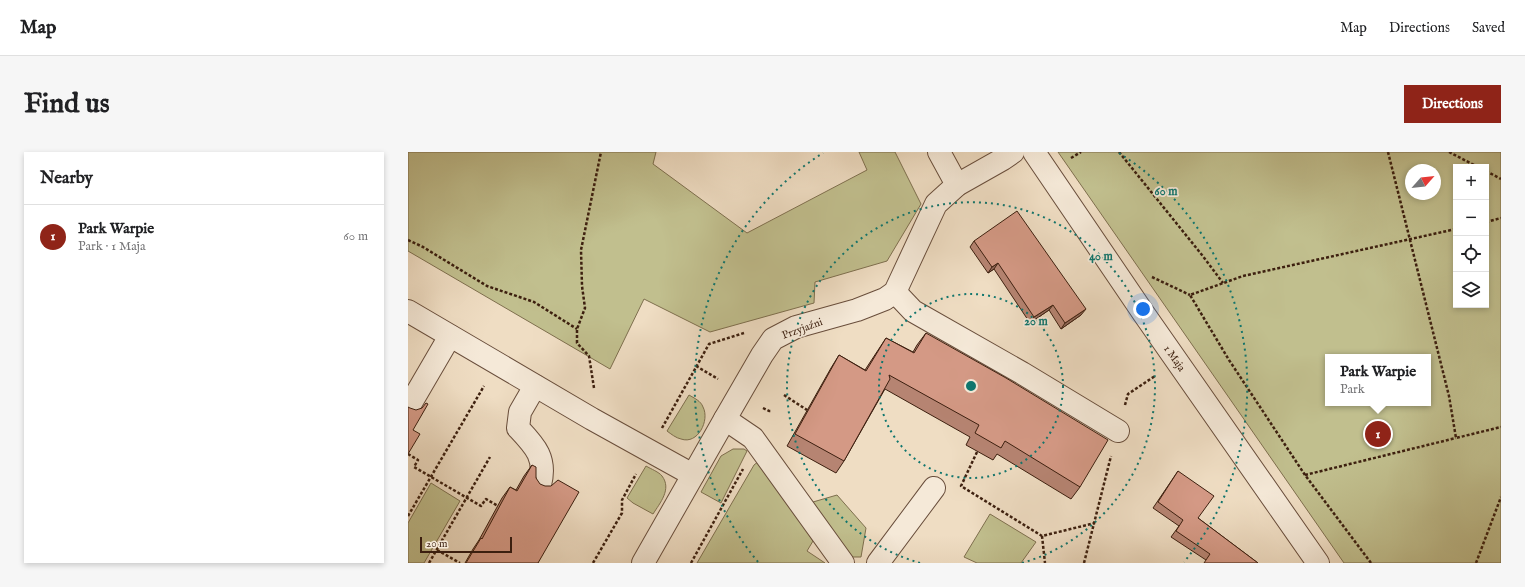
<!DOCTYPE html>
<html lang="en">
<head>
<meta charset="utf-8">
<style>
  :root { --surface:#fff; --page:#f6f6f6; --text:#202124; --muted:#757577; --line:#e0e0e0; --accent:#8f2418 }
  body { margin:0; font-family:"IM FELL English",serif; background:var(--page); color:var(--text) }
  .controls { position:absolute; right:12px; top:12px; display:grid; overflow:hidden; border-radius:0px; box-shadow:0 2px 6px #0003 }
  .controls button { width:36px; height:36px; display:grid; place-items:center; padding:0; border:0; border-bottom:1px solid var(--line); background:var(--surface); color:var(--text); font:20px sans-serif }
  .compass { position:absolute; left:997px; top:12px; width:36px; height:36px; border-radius:50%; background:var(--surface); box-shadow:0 2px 6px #0003; rotate:63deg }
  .scale { position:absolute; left:12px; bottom:10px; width:92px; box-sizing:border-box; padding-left:4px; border:2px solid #3c1f0f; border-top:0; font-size:11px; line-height:14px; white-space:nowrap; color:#3c1f0f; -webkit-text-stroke:3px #f5e9d8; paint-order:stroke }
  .you { position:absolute; left:735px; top:157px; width:14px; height:14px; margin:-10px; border:3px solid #fff; border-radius:50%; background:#1a73e8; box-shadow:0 0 0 6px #1a73e833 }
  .badge { display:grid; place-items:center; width:26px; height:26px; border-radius:50%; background:var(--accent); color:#fff; font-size:13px; font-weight:700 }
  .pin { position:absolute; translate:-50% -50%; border:2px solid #fff; box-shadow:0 1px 4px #0006 }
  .popup { position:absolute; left:917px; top:202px; width:106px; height:52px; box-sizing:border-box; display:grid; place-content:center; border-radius:0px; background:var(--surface); filter:drop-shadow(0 1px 3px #0005); font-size:13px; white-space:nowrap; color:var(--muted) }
  .popup b { font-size:15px; color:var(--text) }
  .popup::after { content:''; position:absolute; left:50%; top:100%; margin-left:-8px; border:8px solid transparent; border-top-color:var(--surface) }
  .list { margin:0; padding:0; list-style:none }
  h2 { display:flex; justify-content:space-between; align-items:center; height:52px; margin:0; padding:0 16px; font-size:17px }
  h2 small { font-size:13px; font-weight:400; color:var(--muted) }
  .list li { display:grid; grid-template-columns:26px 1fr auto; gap:12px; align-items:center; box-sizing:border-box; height:64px; padding:0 16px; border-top:1px solid var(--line) }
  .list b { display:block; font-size:15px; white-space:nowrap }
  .list p { margin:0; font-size:13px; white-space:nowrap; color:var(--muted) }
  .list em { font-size:13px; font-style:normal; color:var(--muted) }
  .icon { flex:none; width:22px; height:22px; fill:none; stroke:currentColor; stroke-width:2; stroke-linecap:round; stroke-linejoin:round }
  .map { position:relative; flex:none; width:1093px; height:411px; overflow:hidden; border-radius:0px }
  header { display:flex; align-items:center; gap:24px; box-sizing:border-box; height:56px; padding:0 20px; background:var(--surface); border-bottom:1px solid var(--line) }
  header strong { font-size:19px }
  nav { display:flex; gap:22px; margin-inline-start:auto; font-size:14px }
  .intro { display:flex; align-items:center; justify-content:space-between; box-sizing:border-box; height:96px; padding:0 24px }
  h1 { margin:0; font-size:28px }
  .button { padding:10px 18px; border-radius:0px; background:var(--accent); color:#fff; font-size:14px; font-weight:700 }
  main { display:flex; gap:24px; padding:0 24px }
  aside { flex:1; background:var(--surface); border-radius:0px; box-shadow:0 2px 6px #0003 }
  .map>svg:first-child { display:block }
  .green { fill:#c1bf8e; stroke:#7e6f4e; fill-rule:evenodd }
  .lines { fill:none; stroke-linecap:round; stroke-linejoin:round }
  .minor-casing { stroke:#694e3c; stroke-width:24 }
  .path { stroke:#3c1f0f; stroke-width:2.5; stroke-dasharray:3 2; stroke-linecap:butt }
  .minor { stroke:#f5e9d8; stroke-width:22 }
  .wall { fill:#b68472; stroke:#3c1f0f }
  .shaded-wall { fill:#946b5d; stroke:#3c1f0f }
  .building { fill:#d49985; stroke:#3c1f0f }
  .ring { fill:none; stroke:#0f766e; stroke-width:2; stroke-dasharray:2 4 }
  .labels { text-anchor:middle; stroke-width:3.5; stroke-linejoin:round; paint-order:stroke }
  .street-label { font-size:11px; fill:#3c1f0f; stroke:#f5e9d8 }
  .centre { fill:#0f766e; stroke:#f5e9d8; stroke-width:2 }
  .ring-label { font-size:12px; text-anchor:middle; font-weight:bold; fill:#0f766e; stroke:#f5e9d8; stroke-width:3.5; stroke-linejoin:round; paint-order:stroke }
</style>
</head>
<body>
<header>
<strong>Map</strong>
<nav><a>Map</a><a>Directions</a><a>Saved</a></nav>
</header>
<div class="intro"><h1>Find us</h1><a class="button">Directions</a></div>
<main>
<aside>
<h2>Nearby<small></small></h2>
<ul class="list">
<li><span class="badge">1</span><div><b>Park Warpie</b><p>Park · 1 Maja</p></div><em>60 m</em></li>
</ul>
</aside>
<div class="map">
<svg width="1093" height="411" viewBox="0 0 1093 411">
  <rect width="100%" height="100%" fill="#efddc3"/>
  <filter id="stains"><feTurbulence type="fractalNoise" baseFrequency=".005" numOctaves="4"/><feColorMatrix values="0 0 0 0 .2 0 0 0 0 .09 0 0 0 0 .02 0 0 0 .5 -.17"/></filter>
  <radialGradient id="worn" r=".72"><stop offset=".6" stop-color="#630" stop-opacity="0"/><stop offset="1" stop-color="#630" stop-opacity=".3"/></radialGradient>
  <!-- green -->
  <g class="green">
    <path d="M0,0H248L245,12L339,81L459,18L451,0H487L513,52L479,109L407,130L406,151L302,180L236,147L202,217L0,99Z"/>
    <path d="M650,0H1093V411H936ZM1048,15H1078V153H1048ZM1003,18H1027V42H1003ZM920,205H1020V251H920Z"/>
    <path d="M281,243C286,246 293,249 295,255C302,268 290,293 273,287C268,286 263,282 259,279Z"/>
    <path d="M325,297H336L339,299L313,351L293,340L313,304Z"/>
    <path d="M351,309L355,311L405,389L399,399L417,411H289L346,313Z"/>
    <path d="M238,314C243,317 251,320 254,324C264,337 252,351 245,362L225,351L219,346Z"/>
    <path d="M23,331L52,349L16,411H0V371Z"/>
    <path d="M429,343L458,376L453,405H441L404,354L405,350Z"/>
    <path d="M582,362L628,390L613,411H569L556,405Z"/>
  </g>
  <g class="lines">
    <defs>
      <g id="minor">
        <path d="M531,0L549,33"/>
        <path d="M626,0L736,162L910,411"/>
        <path d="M487,140L505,159L614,221L710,279"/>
        <path d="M0,159L184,267L285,323"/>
        <path d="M127,234L112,260L110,276C127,294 139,306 132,333"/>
        <path d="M0,256L42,184"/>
        <path d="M317,267L345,286L435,411"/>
        <path d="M235,411L317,267L354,203L365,187L388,175L449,158L477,147L487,140L528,52L549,33L595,7L605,0"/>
        <path d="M470,411L526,336"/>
      </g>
    </defs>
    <!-- minor casing -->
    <use href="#minor" class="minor-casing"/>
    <!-- path -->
    <g class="path">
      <path d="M711,0L794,103L815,131"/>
      <path d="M980,0L1041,244L1048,286L1093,275"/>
      <path d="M1041,0L1070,15"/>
      <path d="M663,6L673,0"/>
      <path d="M1078,19L1093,27"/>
      <path d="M1078,70L1093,66"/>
      <path d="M0,88L15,95L79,134L126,150L169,177"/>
      <path d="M744,125L782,143"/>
      <path d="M288,214L310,227"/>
      <path d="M186,236L181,204L169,191V177L177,156L174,134L173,98L193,0"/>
      <path d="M376,243L399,258"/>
      <path d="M717,253L720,242L747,224"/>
      <path d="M355,256L361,259H364"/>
      <path d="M254,276L301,192L336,181"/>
      <path d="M569,300L553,334L634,384L687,371"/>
      <path d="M0,302L10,308L6,315L73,354L78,347L90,354"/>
      <path d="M897,323L1048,286"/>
      <path d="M0,364L76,234"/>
      <path d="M634,384L637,411"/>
      <path d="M29,398L52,411"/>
      <path d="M21,411L82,305"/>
      <path d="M185,411L214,361V348L228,322"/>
      <path d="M283,411L335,317"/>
      <path d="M676,411L703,304"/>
      <path d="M963,411L897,323L821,208L782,143L835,124L1048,77"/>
      <path d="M1068,411L1093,345"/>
    </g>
    <!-- minor -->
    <use href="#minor" class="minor"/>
  </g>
  <!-- wall -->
  <g class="wall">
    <path d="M566,89L673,163L653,177L641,158L622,171L586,117L580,121L562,95Z"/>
    <path d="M518,181L672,335L663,347L589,302L585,308L558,293L562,285L477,237L436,309L428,321L379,294L423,216L431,203L457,218L478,186L505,200L509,193Z"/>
    <path d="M124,313L128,326L130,411H57L65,397L71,388L94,346L102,335L108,338L116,324Z"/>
    <path d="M770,319L790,366L850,411L798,408L763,385L771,374L745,356Z"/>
  </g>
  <!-- shaded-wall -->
  <g class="shaded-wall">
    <path d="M590,111L586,117L580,121L584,115Z"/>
    <path d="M645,153L641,158L622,171L626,165Z"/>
    <path d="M678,157L673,163L653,177L657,171Z"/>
  </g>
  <!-- building -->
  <g class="building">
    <path d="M609,59L678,157L657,171L645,153L626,165L590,111L584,115L566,89Z"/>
    <path d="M518,181L598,226L700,288L672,335L597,289L593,296L567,281L571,273L481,223L482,227L436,309L387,282L431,203L458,219L478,186L506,201Z"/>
    <path d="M18,251L20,252L5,278L12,282L0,302V255L2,256L8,258L14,256Z"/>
    <path d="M124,313L128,315V326L132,332L137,334H143L150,328L171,340L130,411H58L73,386L74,387L102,335L109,339Z"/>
    <path d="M770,319L806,344L790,366L850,411H796L802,402L768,379L775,368L750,350Z"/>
  </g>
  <!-- distance rings -->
  <g class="ring">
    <circle cx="563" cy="234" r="92"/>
    <path d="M512 411A184 184 0 1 1 614 411"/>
    <path d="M350 410A276 276 0 0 1 415 1M711 1A276 276 0 0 1 776 410"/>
  </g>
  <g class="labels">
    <!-- street labels -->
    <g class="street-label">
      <text transform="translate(394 176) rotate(-20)" y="4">Przyjaźni</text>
      <text transform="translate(767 206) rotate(55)" y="4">1 Maja</text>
    </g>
  </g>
  <circle cx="563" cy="234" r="6" class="centre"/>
  <g class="ring-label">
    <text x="758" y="43">60 m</text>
    <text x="693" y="108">40 m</text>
    <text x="628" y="173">20 m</text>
  </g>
  <rect width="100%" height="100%" filter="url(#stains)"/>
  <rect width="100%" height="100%" fill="url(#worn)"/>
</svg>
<div class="controls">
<button>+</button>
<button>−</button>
<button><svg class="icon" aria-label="locate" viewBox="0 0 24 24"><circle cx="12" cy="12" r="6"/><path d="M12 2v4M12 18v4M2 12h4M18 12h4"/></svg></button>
<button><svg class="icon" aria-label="layers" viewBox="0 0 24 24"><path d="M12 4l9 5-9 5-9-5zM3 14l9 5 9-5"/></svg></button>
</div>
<svg class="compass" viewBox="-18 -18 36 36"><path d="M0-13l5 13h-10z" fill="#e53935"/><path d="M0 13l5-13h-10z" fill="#757577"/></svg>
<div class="scale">20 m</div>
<div class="you"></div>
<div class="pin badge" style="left:970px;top:282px">1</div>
<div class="popup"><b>Park Warpie</b>Park</div>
</div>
</main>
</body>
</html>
